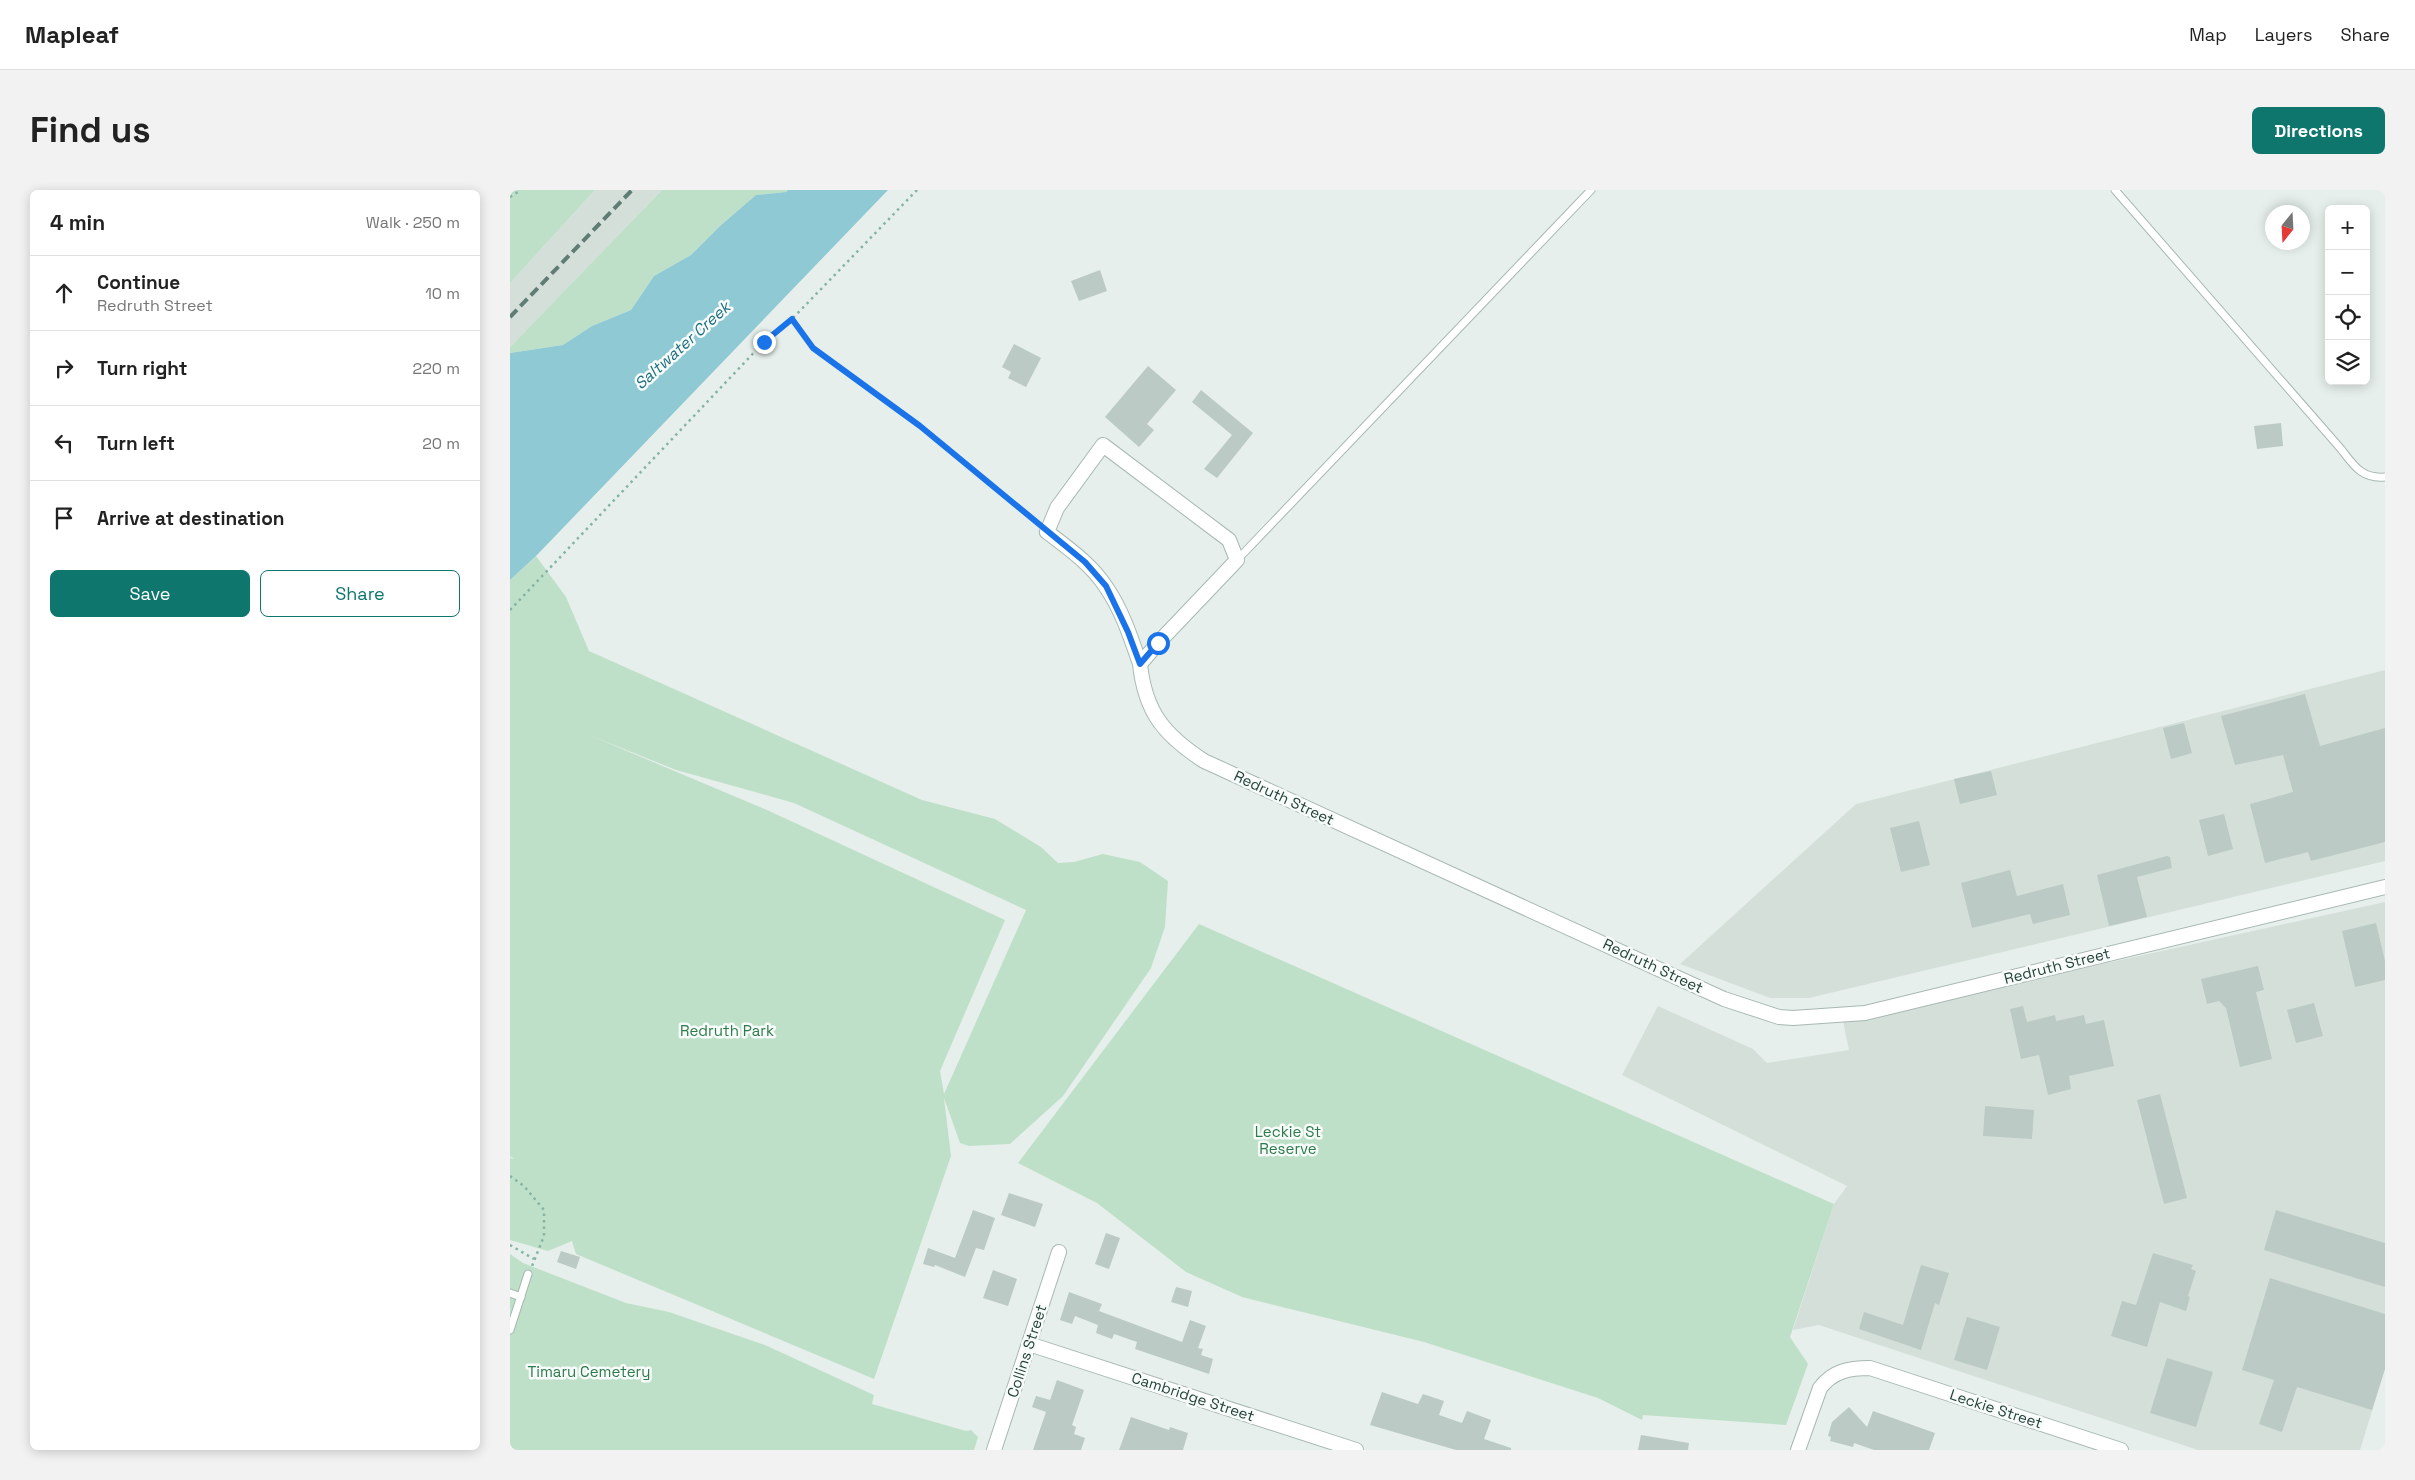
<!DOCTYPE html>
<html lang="en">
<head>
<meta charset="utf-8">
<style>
  :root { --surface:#fff; --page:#f2f2f2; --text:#222; --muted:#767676; --line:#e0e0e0; --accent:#0f766e }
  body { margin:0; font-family:"Space Grotesk",sans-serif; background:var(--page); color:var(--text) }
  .controls { position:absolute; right:15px; top:15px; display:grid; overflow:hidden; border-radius:8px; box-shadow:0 2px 12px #0003 }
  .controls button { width:45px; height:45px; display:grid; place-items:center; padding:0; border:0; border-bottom:1px solid var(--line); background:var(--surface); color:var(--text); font:25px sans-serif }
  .compass { position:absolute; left:1755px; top:15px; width:45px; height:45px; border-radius:50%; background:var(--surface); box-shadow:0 2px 12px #0003; rotate:198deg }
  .stop { position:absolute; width:15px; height:15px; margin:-11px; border:4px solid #1a73e8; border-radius:50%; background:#fff }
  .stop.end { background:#1a73e8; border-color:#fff; box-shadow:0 1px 5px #0008 }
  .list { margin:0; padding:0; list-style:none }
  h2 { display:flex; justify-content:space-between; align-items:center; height:65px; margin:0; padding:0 20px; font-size:21px }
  h2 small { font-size:16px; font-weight:400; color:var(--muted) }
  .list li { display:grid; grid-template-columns:32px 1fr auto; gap:15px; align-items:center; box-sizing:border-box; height:75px; padding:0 20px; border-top:1px solid var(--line) }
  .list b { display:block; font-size:19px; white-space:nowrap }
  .list p { margin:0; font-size:16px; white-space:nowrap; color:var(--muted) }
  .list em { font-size:16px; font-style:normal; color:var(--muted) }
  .actions { display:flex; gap:10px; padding:15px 20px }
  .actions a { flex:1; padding:11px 0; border:1px solid var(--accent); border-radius:8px; text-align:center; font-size:18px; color:var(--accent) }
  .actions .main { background:var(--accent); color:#fff }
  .icon { flex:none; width:28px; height:28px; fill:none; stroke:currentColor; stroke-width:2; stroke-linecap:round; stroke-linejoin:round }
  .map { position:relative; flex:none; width:1875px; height:1260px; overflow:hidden; border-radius:8px }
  header { display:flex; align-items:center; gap:30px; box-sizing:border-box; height:70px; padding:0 25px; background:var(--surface); border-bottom:1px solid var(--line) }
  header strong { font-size:24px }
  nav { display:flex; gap:28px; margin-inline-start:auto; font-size:18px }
  .intro { display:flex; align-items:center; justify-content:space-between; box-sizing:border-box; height:120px; padding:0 30px }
  h1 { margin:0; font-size:35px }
  .button { padding:12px 22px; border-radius:8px; background:var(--accent); color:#fff; font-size:18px; font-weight:700 }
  main { display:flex; gap:30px; padding:0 30px }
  aside { flex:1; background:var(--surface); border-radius:8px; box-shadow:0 2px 12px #0003 }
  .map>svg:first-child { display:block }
  .built { fill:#d4dfda }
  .green { fill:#bfe0c8; fill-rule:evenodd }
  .water { fill:#8ec9d4 }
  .building { fill:#bbcac4 }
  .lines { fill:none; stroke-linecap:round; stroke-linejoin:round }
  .service-casing { stroke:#a8b8b2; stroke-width:9 }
  .minor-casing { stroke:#a8b8b2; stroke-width:16 }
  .path { stroke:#86b3a5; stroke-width:2.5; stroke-dasharray:2.5 4; stroke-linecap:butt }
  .service { stroke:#fff; stroke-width:7 }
  .minor { stroke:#fff; stroke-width:14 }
  .rail { stroke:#5f7d75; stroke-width:4; stroke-dasharray:10 5; stroke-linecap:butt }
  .route { stroke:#1a73e8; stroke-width:6 }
  .labels { text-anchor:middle; stroke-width:5; stroke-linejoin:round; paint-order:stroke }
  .street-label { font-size:15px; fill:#24423a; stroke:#f7fbf9 }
  .park-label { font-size:15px; fill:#2d7a4b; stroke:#f7fbf9 }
  .water-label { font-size:16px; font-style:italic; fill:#1c6f80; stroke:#f7fbf9 }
</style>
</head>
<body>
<header>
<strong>Mapleaf</strong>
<nav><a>Map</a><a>Layers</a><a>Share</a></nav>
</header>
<div class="intro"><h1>Find us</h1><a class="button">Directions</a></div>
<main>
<aside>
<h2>4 min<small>Walk · 250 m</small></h2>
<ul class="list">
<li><svg class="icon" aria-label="ahead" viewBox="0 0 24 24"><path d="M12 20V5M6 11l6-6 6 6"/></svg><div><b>Continue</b><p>Redruth Street</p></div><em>10 m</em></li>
<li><svg class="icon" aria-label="right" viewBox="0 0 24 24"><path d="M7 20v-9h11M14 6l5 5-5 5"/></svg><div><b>Turn right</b></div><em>220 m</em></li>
<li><svg class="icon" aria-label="left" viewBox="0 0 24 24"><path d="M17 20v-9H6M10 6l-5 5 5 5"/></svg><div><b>Turn left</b></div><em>20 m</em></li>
<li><svg class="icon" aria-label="arrive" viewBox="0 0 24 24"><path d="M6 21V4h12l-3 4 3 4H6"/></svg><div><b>Arrive at destination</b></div></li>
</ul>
<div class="actions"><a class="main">Save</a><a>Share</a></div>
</aside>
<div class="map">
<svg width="1875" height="1260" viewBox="0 0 1875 1260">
  <rect width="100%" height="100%" fill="#e6efeb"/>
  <!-- built -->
  <g class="built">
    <path d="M85,0H152L0,157V93Z"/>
    <path d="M1875,480V671L1299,808H1260L1170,774L1346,614Z"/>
    <path d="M1875,712V1179L1850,1260H1688L1309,1135L1283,1140L1324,1014L1337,996L1112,885L1148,816L1243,859L1257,873L1339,860L1333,831Z"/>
  </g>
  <!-- green -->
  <g class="green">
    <path d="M0,0H85L0,93Z"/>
    <path d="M152,0H278L276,2L246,5L210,36L181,65L144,86L121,120L82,136L53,155L0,163V157Z"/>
    <path d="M26,366L56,407L79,461L412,610L485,629L531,657L548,673L564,672L593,664L630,672L658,691L655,737L641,778L553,906L500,954L459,956L450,953L434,908L441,966L364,1189L66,1064L62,1051L38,1061L0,1050V968L4,969L0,966V390ZM79,545L166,580L284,613L516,720L434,904L430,881L495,730L257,620Z"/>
    <path d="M689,734L1324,1014L1280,1147L1298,1174L1276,1235L1133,1225L1132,1230L1088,1208L914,1152L732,1107L676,1082L587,1013L508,973Z"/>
    <path d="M0,1064L13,1073L116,1113L159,1122L255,1155L364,1205L362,1214L456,1241L461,1240L468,1247L464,1260H0Z"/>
  </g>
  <!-- water -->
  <path class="water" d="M278,0H378L26,366L0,390V163L53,155L82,136L121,120L144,86L181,65L210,36L246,5L276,2Z"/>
  <!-- building -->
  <g class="building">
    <path d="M590,80L597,101L569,111L561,91Z"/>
    <path d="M504,154L531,168L516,197L498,188L501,182L492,177Z"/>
    <path d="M638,176L666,200L637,234L644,240L629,257L595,227Z"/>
    <path d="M691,200L743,243L707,288L694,279L722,245L682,212Z"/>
    <path d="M1771,233L1773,256L1747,259L1744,236Z"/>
    <path d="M1795,504L1810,556L1875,538V652L1801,671L1798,662L1755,673L1740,614L1783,602L1773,565L1725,575L1711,526Z"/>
    <path d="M1674,533L1682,563L1661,569L1653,538Z"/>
    <path d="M1481,581L1487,605L1450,614L1444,589Z"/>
    <path d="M1714,624L1723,659L1698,666L1689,630Z"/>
    <path d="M1409,631L1420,675L1391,682L1380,638Z"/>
    <path d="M1657,666L1660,667L1662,678L1627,687L1637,727L1599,736L1587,685Z"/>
    <path d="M1500,680L1507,706L1553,694L1560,725L1523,734L1520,724L1462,738L1451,693Z"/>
    <path d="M1866,733L1875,771V790L1845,797L1832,741Z"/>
    <path d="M1748,776L1754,800L1746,802L1762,869L1730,877L1716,818L1709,811L1697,814L1691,789Z"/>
    <path d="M1804,813L1813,846L1786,853L1777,820Z"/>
    <path d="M1513,816L1517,832L1545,825L1546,831L1574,825L1576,834L1594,830L1604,876L1559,886L1561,899L1538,905L1529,865L1511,869L1500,819Z"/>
    <path d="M1650,904L1677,1008L1654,1014L1627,910Z"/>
    <path d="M1475,916L1524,920L1522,949L1473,946Z"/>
    <path d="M499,1003L533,1014L525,1037L491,1025Z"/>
    <path d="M463,1020L485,1028L474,1060L466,1058L455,1087L425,1075L424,1077L413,1074L418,1058L445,1068Z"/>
    <path d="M1766,1020L1875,1053V1097L1754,1060Z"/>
    <path d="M596,1043L610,1048L599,1079L585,1074Z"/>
    <path d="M51,1061L70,1067L66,1079L47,1072Z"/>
    <path d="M1643,1063L1683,1075L1681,1079L1686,1081L1678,1106L1680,1107L1676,1121L1650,1112L1637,1157L1601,1146L1612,1111L1626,1115Z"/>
    <path d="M1411,1075L1439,1083L1429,1115L1425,1113L1411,1160L1349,1139L1354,1122L1393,1135Z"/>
    <path d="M483,1080L507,1089L498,1116L473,1108Z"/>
    <path d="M1760,1088L1875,1124V1179L1862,1220L1787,1197L1772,1242L1749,1234L1764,1190L1732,1180Z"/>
    <path d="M666,1097L682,1101L678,1117L661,1112Z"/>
    <path d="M559,1102L592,1114L589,1121L672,1152L680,1130L696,1136L688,1158L693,1159L691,1165L703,1169L699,1184L625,1159L627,1152L604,1144L602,1149L586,1143L588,1135L565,1126L562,1134L550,1130Z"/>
    <path d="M1457,1127L1490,1137L1477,1180L1444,1170Z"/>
    <path d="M1657,1168L1703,1182L1686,1237L1640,1223Z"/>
    <path d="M547,1190L574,1200L562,1235L566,1237L564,1244L575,1248L571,1260H523L536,1222L522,1217L526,1206L540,1210Z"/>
    <path d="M872,1202L908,1214L913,1204L934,1211L929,1225L952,1233L957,1221L981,1230L974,1249L1001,1258V1260H946L860,1235Z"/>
    <path d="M1339,1217L1357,1237L1363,1221L1425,1243L1419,1260H1364L1344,1253L1343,1257L1320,1251L1321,1247L1318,1246L1322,1232Z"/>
    <path d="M621,1227L659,1240L660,1237L678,1243L673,1260H609Z"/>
    <path d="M1131,1245L1179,1253L1178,1260H1128Z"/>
  </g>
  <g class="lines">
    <defs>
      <g id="service">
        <path d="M1605,0L1831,259C1844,276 1852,289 1875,287"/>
        <path d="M727,370L1081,0"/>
        <path d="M0,1103L11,1107"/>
        <path d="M0,1140L18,1084"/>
      </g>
      <g id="minor">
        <path d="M630,474C621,448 612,420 596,397C581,374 558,358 537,342L547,318L593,255L719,350L727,370L648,453L630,474C635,522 654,545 694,571L1214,809L1269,827L1283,828L1355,823L1875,697"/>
        <path d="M519,1154L846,1260"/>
        <path d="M484,1260L549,1062"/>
        <path d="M1288,1260L1310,1198C1323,1181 1339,1178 1360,1178L1611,1260"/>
      </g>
    </defs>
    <!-- service casing -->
    <use href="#service" class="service-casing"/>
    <!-- minor casing -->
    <use href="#minor" class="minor-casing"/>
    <!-- path -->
    <g class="path">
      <path d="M407,0L282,129L303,158L410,236L526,332"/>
      <path d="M0,7L11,0"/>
      <path d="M0,420L254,152L282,129"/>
      <path d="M0,986L14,996L34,1020V1046L22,1076"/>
      <path d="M0,1055L24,1069"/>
    </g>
    <!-- service -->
    <use href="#service" class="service"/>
    <!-- minor -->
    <use href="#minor" class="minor"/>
    <!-- rail -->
    <path class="rail" d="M0,127L122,0"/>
  </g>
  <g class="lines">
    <!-- route -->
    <path class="route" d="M254,152L282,129L303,158L410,236L575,372L596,396L618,442L630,474L648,453"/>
  </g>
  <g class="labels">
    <!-- street labels -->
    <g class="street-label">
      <text transform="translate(774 608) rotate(25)" y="5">Redruth Street</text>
      <text transform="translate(1143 776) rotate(25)" y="5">Redruth Street</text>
      <text transform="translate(1547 776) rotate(-14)" y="5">Redruth Street</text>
      <text transform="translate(517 1161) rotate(-72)" y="5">Collins Street</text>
      <text transform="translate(683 1207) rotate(18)" y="5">Cambridge Street</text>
      <text transform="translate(1486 1219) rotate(18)" y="5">Leckie Street</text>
    </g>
    <!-- park labels -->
    <g class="park-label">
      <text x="217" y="846">Redruth Park</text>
      <text x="778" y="947">Leckie St<tspan x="778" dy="17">Reserve</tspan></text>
      <text x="79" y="1187">Timaru Cemetery</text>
    </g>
    <!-- water labels -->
    <g class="water-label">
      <text transform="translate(172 155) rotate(-42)" y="6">Saltwater Creek</text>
    </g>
  </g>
</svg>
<div class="controls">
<button>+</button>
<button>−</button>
<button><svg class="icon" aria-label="locate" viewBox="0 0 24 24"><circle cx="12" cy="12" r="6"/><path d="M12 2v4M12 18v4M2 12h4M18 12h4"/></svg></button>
<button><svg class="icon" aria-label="layers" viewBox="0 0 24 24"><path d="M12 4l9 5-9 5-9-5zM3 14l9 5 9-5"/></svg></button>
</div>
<svg class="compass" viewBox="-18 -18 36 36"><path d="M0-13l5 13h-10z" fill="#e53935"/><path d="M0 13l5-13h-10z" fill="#767676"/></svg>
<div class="stop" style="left:648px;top:453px"></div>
<div class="stop end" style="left:254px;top:152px"></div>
</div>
</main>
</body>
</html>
